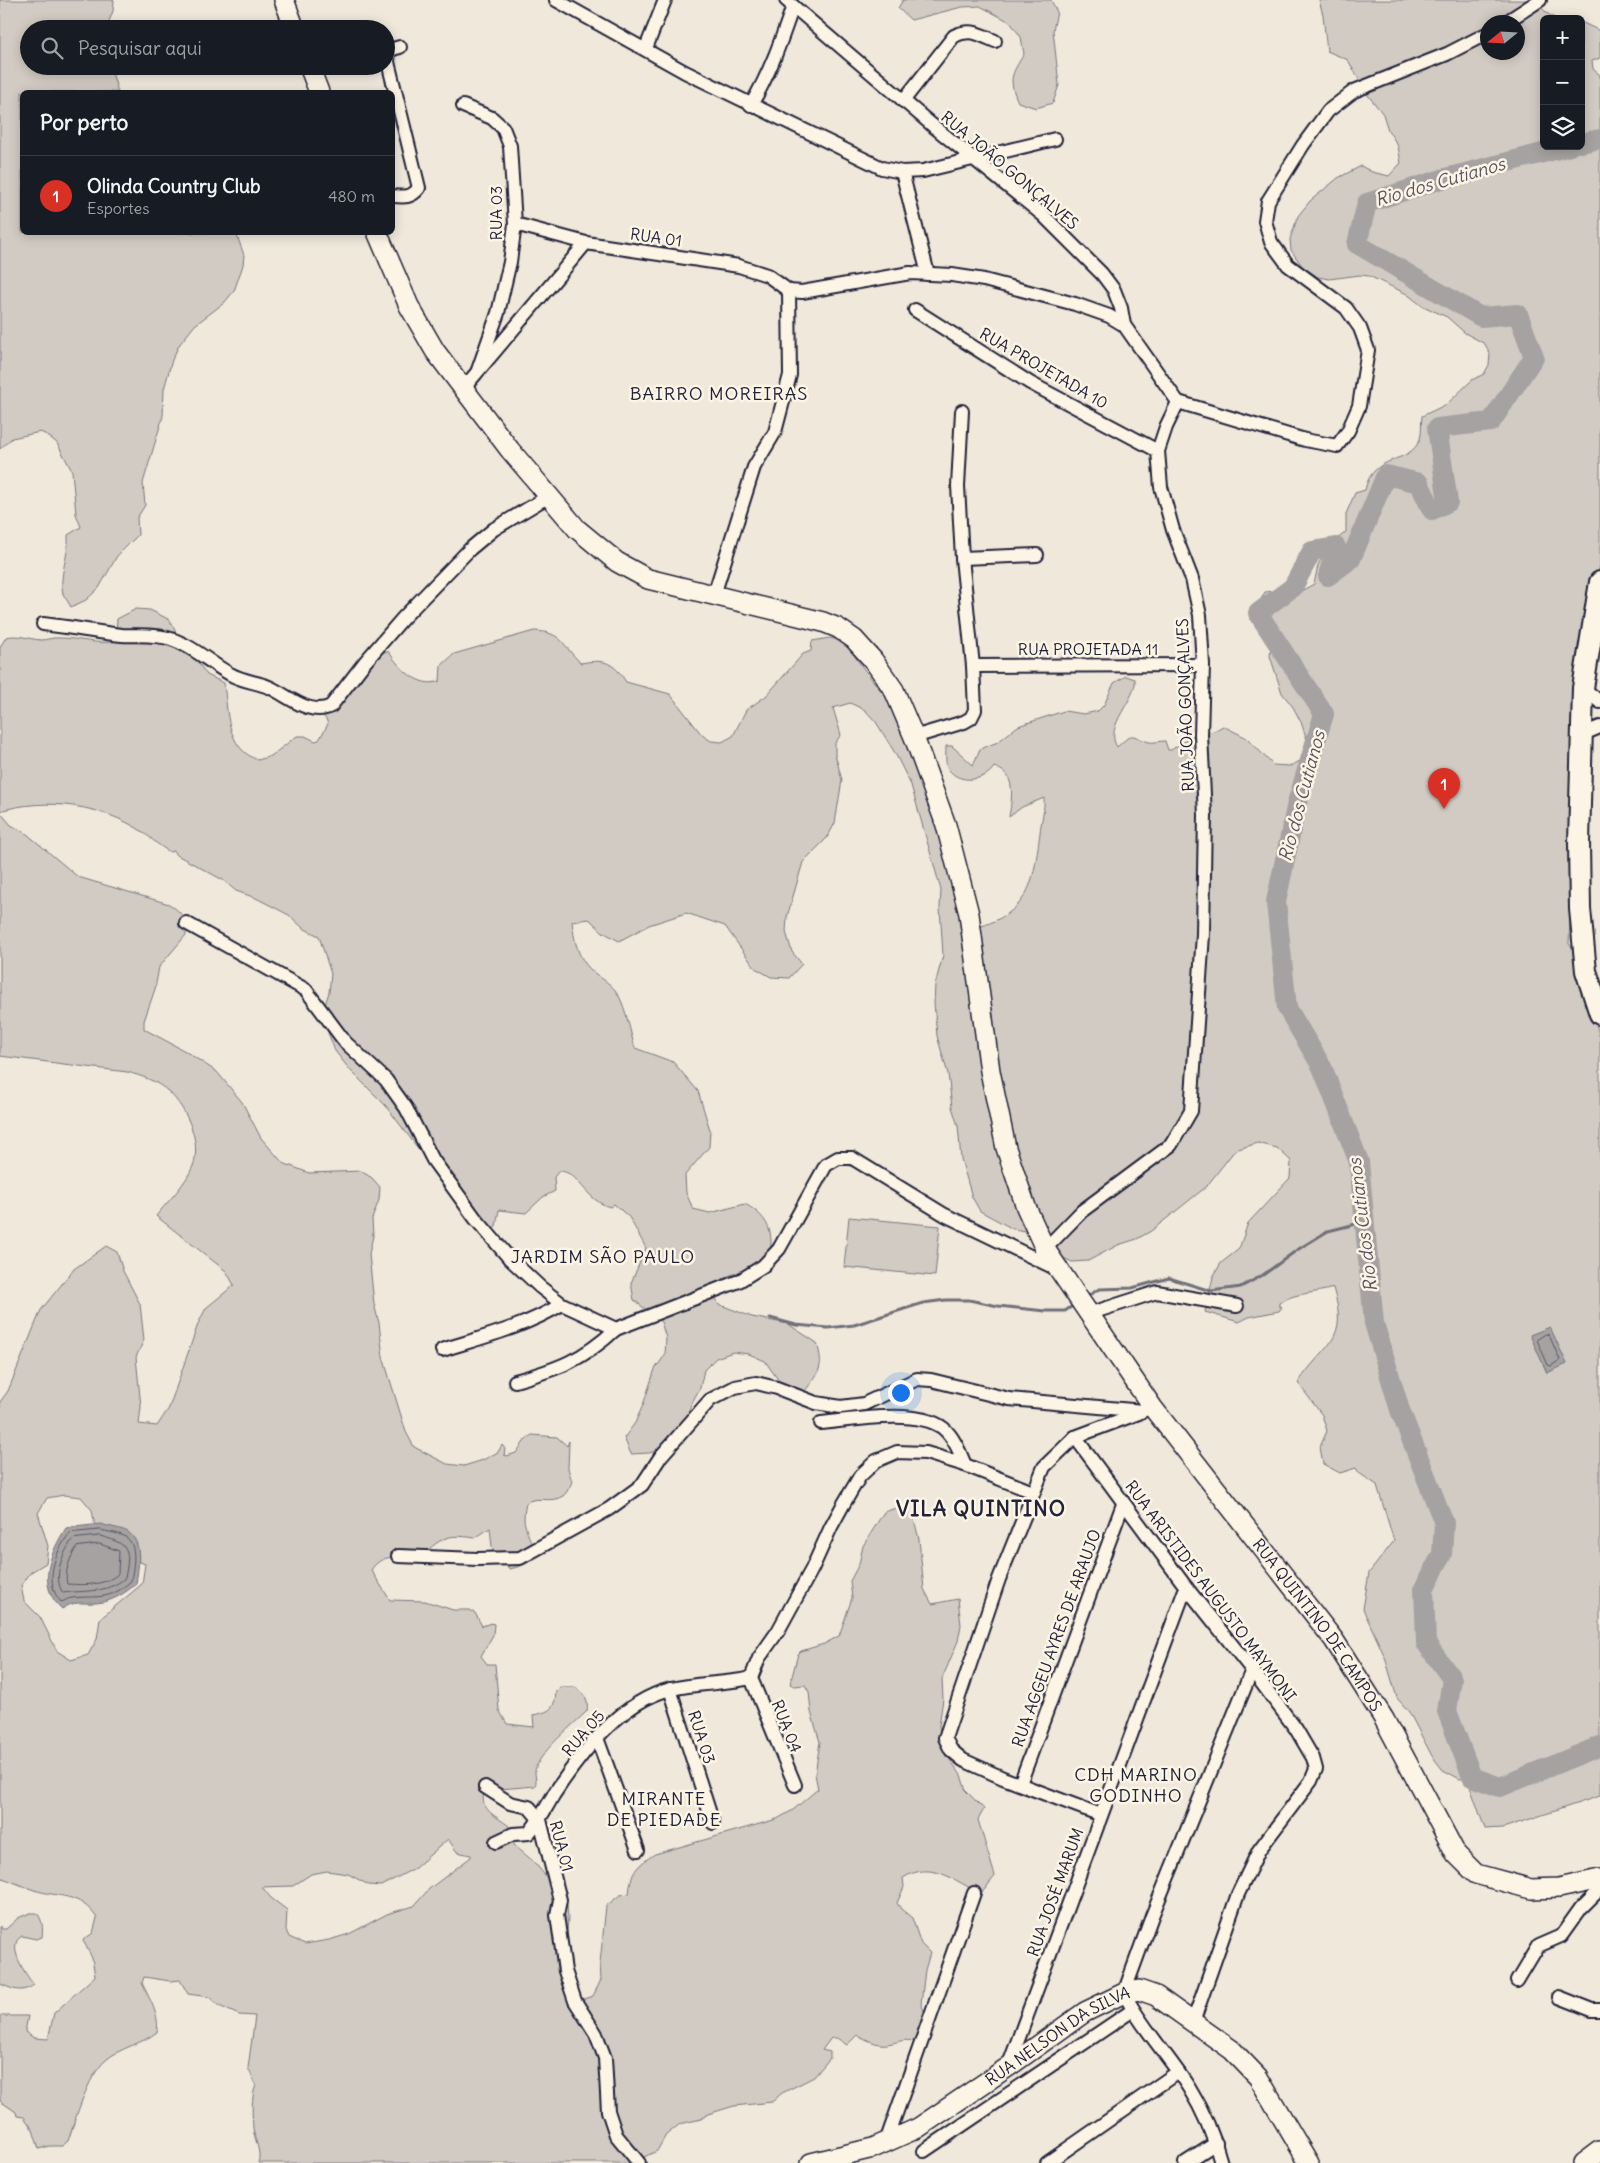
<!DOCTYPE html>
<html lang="pt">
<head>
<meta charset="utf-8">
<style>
  :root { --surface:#171b24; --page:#242831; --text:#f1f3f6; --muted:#9ea1a6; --line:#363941; --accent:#d93025 }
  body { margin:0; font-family:Delius,sans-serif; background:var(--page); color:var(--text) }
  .controls { position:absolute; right:15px; top:15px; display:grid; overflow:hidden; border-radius:8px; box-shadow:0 2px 12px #0003 }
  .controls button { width:45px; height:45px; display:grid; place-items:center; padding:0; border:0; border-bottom:1px solid var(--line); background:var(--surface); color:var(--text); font:25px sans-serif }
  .compass { position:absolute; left:1480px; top:15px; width:45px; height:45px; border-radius:50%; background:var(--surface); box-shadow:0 2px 12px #0003; rotate:252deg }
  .you { position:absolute; left:900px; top:1392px; width:18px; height:18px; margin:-12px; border:4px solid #fff; border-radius:50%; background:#1a73e8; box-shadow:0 0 0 8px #1a73e833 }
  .badge { display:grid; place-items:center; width:32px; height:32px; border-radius:50%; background:var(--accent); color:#fff; font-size:16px; font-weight:700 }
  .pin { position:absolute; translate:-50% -41px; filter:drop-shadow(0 1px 2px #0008) }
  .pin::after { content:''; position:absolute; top:26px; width:18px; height:15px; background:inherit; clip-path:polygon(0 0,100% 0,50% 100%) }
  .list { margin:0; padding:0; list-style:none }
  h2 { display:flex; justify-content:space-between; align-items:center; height:65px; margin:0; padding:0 20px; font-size:21px }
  h2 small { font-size:16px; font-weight:400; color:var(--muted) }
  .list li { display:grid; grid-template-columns:32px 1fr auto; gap:15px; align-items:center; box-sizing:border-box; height:80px; padding:0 20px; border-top:1px solid var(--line) }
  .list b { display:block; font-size:19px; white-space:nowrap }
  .list p { margin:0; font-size:16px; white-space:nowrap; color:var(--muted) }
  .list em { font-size:16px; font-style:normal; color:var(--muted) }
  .icon { flex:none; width:28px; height:28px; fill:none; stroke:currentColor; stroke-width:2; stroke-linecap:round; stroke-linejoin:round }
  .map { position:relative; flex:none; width:1600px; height:2163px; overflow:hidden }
  .search { position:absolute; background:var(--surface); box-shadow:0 2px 12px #0003; left:20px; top:20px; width:375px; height:55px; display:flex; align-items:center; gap:12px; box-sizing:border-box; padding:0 18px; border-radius:28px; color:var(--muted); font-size:19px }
  .panel { position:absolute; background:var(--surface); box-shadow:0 2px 12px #0003; left:20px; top:90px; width:375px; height:145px; border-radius:8px }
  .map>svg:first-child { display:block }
  .green { fill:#d1cbc3; stroke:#7a767f; fill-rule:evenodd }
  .water { fill:#a6a2a2; stroke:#716f79 }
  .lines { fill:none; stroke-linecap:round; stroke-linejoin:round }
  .shore { stroke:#575564; stroke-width:1 }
  .stream { stroke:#716f79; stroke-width:3 }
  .river { stroke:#a6a2a2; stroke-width:20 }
  .street-casing { stroke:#22223b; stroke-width:16 }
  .secondary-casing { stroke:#22223b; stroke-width:22 }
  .primary-casing { stroke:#22223b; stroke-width:24 }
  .street { stroke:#fcf5e5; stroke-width:12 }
  .secondary { stroke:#fcf5e5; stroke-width:19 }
  .primary { stroke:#fcf5e5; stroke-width:20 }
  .labels { text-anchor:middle; stroke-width:5; stroke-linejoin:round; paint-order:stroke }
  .street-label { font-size:16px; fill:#22223b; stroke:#fcf5e5 }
  .water-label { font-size:18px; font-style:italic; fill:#575564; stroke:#fcf5e5 }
  .neighbourhood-label { font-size:18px; letter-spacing:1px; fill:#22223b; stroke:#fcf5e5 }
  .district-label { font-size:21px; font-weight:bold; letter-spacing:1px; fill:#22223b; stroke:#fcf5e5 }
</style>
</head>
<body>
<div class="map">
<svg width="1600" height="2163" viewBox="0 0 1600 2163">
  <rect width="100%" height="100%" fill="#efe8db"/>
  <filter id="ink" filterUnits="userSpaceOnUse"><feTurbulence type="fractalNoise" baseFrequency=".02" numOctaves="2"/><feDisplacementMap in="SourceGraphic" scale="10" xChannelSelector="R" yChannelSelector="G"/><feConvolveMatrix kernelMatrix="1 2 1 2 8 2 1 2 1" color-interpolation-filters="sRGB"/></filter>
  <g filter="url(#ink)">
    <!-- green -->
    <g class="green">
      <path d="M0,0H114L113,11L106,29H29V66H110L118,92H22V232L236,233L244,255L243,265L234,291L224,303L195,325L179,345L172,360L164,389L163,416L143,483L145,505L137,518L138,535L117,556L99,588L86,600L71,607C69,603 65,598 63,594C58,575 70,554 68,535L81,527L76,514L72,471L57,443L47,435L40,432L12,438L0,449Z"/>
      <path d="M903,0H1051L1057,12L1053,30L1059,85L1053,103L1036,108L1018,102C1008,79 1011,75 1024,54L1021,37L1010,22L980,6L962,7L911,20L898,8Z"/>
      <path d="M1319,0H1533L1548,14L1556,19H1544V146H1581V22L1600,31V58L1592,61L1593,69L1600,75V565L1585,628L1577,691L1569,944L1576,952L1600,1038V1796L1503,1828L1485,1829L1467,1778L1460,1779L1443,1770L1432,1756L1409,1712L1397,1698L1385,1657L1363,1609L1369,1573L1394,1541L1377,1485L1359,1473L1356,1468L1340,1473L1323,1464L1320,1447L1327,1431L1322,1415L1298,1383C1324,1343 1350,1342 1333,1288C1316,1294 1294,1292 1279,1303V1306L1282,1307L1279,1311L1249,1317L1239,1322L1205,1312L1213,1277L1221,1263L1239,1249L1248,1223L1290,1178L1291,1161L1277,1148L1258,1143L1235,1150L1206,1187L1151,1231L1137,1239L1118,1245L1088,1261L1072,1262L1055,1254L1049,1235L1013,1229L980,1211L972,1197L961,1159L958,1126L952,1107L948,1074L937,1036L934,1003L935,985L943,955L940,907L941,890L911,785L895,753L876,722L865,710L850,703L833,708L841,735L835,743V754L842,780L835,823L827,838L803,862L787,917L786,932L792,952L802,964L789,978L771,977L755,968L725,926L686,913L649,925L619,941L603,932L589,919L572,921C574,939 577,957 591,970C601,979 613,984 619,996C627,1012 630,1032 635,1048L673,1062L698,1091L710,1130L709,1147L685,1175L686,1193L693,1209L710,1213L745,1204C761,1213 772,1224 771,1245C771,1251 765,1258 763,1263L728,1276L713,1287L718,1304L752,1317L788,1324L817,1343C824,1367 820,1372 804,1392L786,1391L765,1361L749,1354L733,1352L716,1358L704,1370L700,1388L691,1404L687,1421L666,1448L649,1453L631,1454L624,1438L635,1423L643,1405L655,1369L665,1355L666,1338L661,1322L634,1300L631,1283L646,1248L629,1217L614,1204L610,1207C584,1200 579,1171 559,1171L554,1177L555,1191L543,1197L526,1213L499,1210L496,1226L491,1231L445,1184L386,1106L350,1070L335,1051L324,1022V1008L329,992L331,974L319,936L303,928L289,915L256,898L236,891L223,880L175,854L174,851L170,852C159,846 152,839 143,832C103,805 46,797 0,811V647L6,637C19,634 28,639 41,640C47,640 53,637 60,638C81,638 105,648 125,638L116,631L117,619L136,609L150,610L170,620L176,633L170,642L195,658L207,675L224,683C228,713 226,748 258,760L271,756L297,736H305L315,741L319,740L328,724L326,719L316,709L317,704L345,699C354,683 366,649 389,652C399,668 419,689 440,681L441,666L454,654L534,631C564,632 562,646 581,663C604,659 613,661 626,682L670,694L702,735L711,741L722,742L733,736L746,710L766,696L803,654L811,651L812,641L830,638L847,642C859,668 881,687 896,712L976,928C1031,911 1033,884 1040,833C1041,821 1045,809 1044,798L1022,807L1009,817C1011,805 1015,782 1005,773C1002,770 997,768 994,767C985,782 955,785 947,766C945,761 946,752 946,746H952L973,765L980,749L998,742L1018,726L1064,711L1084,714L1098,711L1104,705L1114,683L1126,676L1135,679C1138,698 1103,726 1117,747C1136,730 1129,736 1149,742C1153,743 1160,741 1165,741L1168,750H1171L1193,736L1214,731L1223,726L1247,738L1273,765L1290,766L1308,757L1307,740L1301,722L1293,707L1282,693L1270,656L1272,638L1256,608L1265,592L1281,590L1299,592L1314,584L1318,565L1327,547L1346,532V514L1355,493L1365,490C1373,452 1410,466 1420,439C1422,433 1421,423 1422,416L1447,404L1472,380L1484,374L1489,365L1490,354L1485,344L1465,333L1447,317L1421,305L1407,294L1369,276L1360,275L1329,279L1318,277L1302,266L1291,250L1290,239L1298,216L1310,201L1338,178L1361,166L1372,172L1389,176L1401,163L1398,146L1388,130L1383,114L1367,94L1348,60L1327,51L1323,15ZM1488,22H1518V52H1488Z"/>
      <path d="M0,812L11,825L27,834L78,877L169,904C181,912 189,920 186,935L159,967L155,989L144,1021V1029L185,1051L217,1072L242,1102L261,1138L283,1163L309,1173L361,1171L372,1178L380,1187L379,1200L372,1219L373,1236L369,1254L374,1304L379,1323L383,1357L406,1432L414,1447L447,1464L464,1466L483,1460L498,1452L502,1445L505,1449L504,1455L507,1456L516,1453L526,1439L532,1435L557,1437L567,1446L569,1441L568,1468L572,1482C570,1486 567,1493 563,1496C551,1504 536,1495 526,1503C525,1508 524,1514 524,1519C527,1546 552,1559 510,1569C489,1554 493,1551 490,1528L475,1538C443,1533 442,1539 418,1558C398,1558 383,1552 371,1570L390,1600L425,1601L453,1610H470L475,1613L482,1626L491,1623L494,1624L493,1635L481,1656L487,1664H495L499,1710L507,1724L534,1727L533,1715C550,1712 555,1709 556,1691L560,1687H575C584,1694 589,1699 587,1711C572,1726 544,1748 536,1767C533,1774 538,1780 535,1786L488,1790L484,1793C479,1810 498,1817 509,1826L511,1839L515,1846L533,1861L554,1886L566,1891L568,1918L564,1971L574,2002L593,1996L601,1980L600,1963L606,1906L620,1895L629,1894C631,1872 636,1866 655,1854L777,1819L793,1810L818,1789L815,1774L820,1742L811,1712L809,1692L805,1685L794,1686L790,1684L798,1654L801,1651L824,1644L839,1636L852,1598L850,1581L859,1564L863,1546L884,1512L902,1506L914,1520L919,1539L924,1589L932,1604L958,1599L961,1625L958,1641L942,1679L943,1699L939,1726L945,1753L961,1775L966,1791L984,1809L978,1820L995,1876L981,1894C954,1880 931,1860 903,1878L904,1887L897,1903L901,1909L912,1918L921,1944L930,1953L925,1970L921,2004L931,2026L918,2042C900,2038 902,2042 887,2044C877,2046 866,2039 857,2035L847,2045L837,2038H831L822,2050L830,2052V2058L814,2077L782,2093L772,2102L734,2106L708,2114L701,2119L680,2124L666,2135L657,2151L631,2163H258C262,2152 254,2139 253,2128C252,2114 251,2097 256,2085L248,2068L255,2016L239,2015L219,2006L209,1997L188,1994L180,1980L170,1981L144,1977L142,1983C149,1998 160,2015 157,2032C142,2044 121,2047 106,2060C87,2077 76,2118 68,2141L62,2146H49L39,2149L33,2130L24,2117L17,2116L16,2112L0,2101V2016H28L25,2032L34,2038L48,2039L54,2013L95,1976L92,1958L83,1940L93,1933L97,1918C79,1892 60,1898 34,1890C22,1886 11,1881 0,1877V1402L8,1391L41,1310L74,1269L106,1246L117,1252L123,1271L140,1304L144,1340L136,1357L141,1407L139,1424L157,1426L169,1408L198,1324L206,1308L234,1285L226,1271L156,1216C169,1200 185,1185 193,1166C202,1142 186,1108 169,1092C157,1081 142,1076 127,1072L0,1056ZM64,1495L81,1497L92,1510L95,1527L130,1558L145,1564L142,1584L100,1619L97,1639L88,1655L71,1660L57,1651L40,1617L24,1601L21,1586L31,1572L46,1563L48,1546L38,1513L47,1498ZM448,1839L457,1852L471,1855V1857L429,1889L414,1906L387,1914L349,1934L329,1940L305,1944L289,1937L286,1930L287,1910L271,1898L262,1887L293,1886L311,1874L327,1871L348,1874L369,1885L381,1886L415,1868Z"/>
      <path d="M849,1217L940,1226L935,1276L844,1267Z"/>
      <path d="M30,1913H37C43,1921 43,1928 42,1937L36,1939L22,1936C5,1945 26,1975 34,1985C21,1994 13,1989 0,1984V1926L2,1929H6L18,1918Z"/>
    </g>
    <!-- water -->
    <g class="water">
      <path d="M1550,1327L1567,1364L1547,1373L1530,1335Z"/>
      <path d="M101,1524C109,1527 121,1528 128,1532C144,1543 138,1568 136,1584C125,1593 112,1602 96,1603C81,1604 75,1600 62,1609C36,1586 50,1553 66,1528Z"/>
    </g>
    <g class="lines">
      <!-- shore -->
      <g class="shore">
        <path d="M1546,1334L1549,1335L1560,1360L1551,1366L1548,1365L1537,1340Z"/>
        <path d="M101,1530C108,1532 118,1533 124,1536C139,1544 133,1568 131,1581C108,1602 98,1595 72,1598C68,1598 65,1601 61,1602C43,1583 55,1551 70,1533Z"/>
        <path d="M100,1536C129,1544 131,1548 125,1578C106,1594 85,1590 63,1593C52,1577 63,1552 73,1539Z"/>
        <path d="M100,1544L119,1551L118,1574C104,1586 84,1585 67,1584C64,1572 70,1557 77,1547Z"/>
      </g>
      <!-- stream -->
      <g class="stream">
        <path d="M1086,1297L1099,1289L1132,1288L1169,1278L1211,1291L1241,1287L1263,1275L1297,1250L1328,1231L1356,1224H1365"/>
        <path d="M770,1318L796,1325L828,1328L854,1325L923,1303L946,1300H969L998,1306L1045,1311H1065L1074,1305"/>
      </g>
      <!-- river -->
      <g class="river">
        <path d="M1581,143L1600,139"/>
        <path d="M1570,146L1442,179L1367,203L1357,244L1481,317L1518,314L1534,357L1491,422L1437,428L1448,502L1432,510L1419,483L1386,475L1351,559L1328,576L1336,547L1312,551L1293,587L1258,613L1324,714L1297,803L1276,902L1287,1008L1322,1067L1359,1162L1374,1323L1400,1410L1444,1523L1442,1554L1424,1589L1426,1643L1452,1679L1447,1711L1472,1777L1500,1787L1600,1746"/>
      </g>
      <defs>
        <g id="street">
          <path d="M556,0L685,72L882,168L902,172L923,171L1055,139"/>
          <path d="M786,0L932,125L1043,215L1102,274L1114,290L1121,308L1124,325L1178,402"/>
          <path d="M1506,22L1540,0"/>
          <path d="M646,48L665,0"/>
          <path d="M903,101L954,36C970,28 979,34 995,41"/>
          <path d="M751,105C770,73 781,41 793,6"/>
          <path d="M463,106L492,118L503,128L510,146L515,224L510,262L498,313L478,370"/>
          <path d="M902,172L928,274"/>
          <path d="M392,196C405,197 411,198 419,188L388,62L389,50L400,47"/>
          <path d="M515,224L586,243L739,266L767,275L789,291"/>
          <path d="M915,310L1030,383L1158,451"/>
          <path d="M463,389L586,243"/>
          <path d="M1178,402L1305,440L1337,446L1348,431L1359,406L1368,350L1360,328L1346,308L1288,265L1271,242L1265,221L1268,201L1303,145L1328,111L1354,91L1447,54L1488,33"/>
          <path d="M962,558L1037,555"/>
          <path d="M714,595L754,467L775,432L790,375L789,291L802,292L910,273L952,275L984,280L1075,304L1109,316L1124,325"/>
          <path d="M43,624C70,627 96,632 122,635C138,636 156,634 171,639C193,646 210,663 230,674C242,681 256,682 269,687C289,696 310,717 331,706L365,662L403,618L470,549L494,529L549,496"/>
          <path d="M973,666L1203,665"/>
          <path d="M1583,688L1600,702"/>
          <path d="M1583,734L1600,727"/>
          <path d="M914,737L964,722L971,718L975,710L973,666L962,558L958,486L962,411"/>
          <path d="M186,923L306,990L345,1042L386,1080L406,1108L433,1160L475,1218L510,1259L540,1287L562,1304L616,1329L739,1281L763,1266L779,1249L826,1165L838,1158H852L945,1215L1057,1269"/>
          <path d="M1045,1249L1082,1211L1171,1145L1191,1111L1203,934L1205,815L1201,735L1203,665L1200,615L1192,579L1173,530L1161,487L1158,451L1166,427L1178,402"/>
          <path d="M1088,1314L1157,1292L1237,1306"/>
          <path d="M442,1350C483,1337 525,1327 562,1304"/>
          <path d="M515,1381C558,1369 583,1360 616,1329"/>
          <path d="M821,1423C853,1420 917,1408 943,1428C954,1437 960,1453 965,1465"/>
          <path d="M1075,1437L1186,1587L1252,1670L1296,1729L1313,1758L1316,1769L1311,1781L1259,1850L1238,1894L1193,2022"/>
          <path d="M398,1556L478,1559L520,1558L609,1509L642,1485L661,1456L710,1400L735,1387L756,1383L777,1388L816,1403L841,1407L864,1404L917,1379L931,1380L1009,1399L1143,1411"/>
          <path d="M751,1678L759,1658L778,1631L812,1569L831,1527L843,1505L860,1476L876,1461L897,1452L926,1453L965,1465L1033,1492"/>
          <path d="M751,1678L795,1785"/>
          <path d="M670,1689L713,1823"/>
          <path d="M597,1738L638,1850"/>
          <path d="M1020,1784L1123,1504"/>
          <path d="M485,1787L510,1803L529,1807L540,1820L560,1900L557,1915L565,1971L575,2001L596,2034L605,2058L608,2111L616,2135L639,2163"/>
          <path d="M1101,1815L1003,1778L963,1760L951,1750L945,1738L999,1579L1044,1467L1075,1437L1139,1413"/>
          <path d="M496,1842L513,1834L529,1833C539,1821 546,1808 554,1794C581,1753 621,1701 671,1689C697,1683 725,1684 751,1678"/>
          <path d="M1517,1981L1538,1946L1561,1936L1581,1908L1600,1889"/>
          <path d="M1559,1997L1592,2010H1600"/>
          <path d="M1008,2067L1186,1587"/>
          <path d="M886,2142L974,1893"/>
          <path d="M924,2151L1133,2010"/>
          <path d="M1047,2163L1178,2072"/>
          <path d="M1185,2163L1216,2143"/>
          <path d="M1221,2163C1214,2136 1204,2112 1189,2088C1169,2056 1141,2027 1124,1993L1152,1916L1252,1670"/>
        </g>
        <g id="secondary">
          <path d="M284,0L295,29"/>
          <path d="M309,66L319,92"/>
          <path id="s1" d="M377,232L409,306L435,351L510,450L577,529L617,562L648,579L823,622L838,628L854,639L873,660L894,690L914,737L946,825L969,914L990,1071L1006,1148L1026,1207L1045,1249L1153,1408L1334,1640L1384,1719L1456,1854L1476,1874L1531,1889L1559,1888L1600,1879"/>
          <path id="s2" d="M811,2163L873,2148L918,2128L1008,2067L1085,2012L1124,1993L1139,1990L1156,1996L1232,2050L1258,2077L1309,2163"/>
          <path d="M1584,2163L1600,2151"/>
        </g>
        <path id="primary" d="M1600,582L1583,688L1579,843L1580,909L1586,971L1600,1014"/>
      </defs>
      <!-- street casing -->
      <use href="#street" class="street-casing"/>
      <!-- secondary casing -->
      <use href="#secondary" class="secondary-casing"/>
      <!-- primary casing -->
      <use href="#primary" class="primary-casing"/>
      <!-- street -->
      <use href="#street" class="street"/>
      <!-- secondary -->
      <use href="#secondary" class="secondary"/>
      <!-- primary -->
      <use href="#primary" class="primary"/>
    </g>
  </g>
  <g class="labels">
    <!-- street labels -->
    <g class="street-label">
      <text transform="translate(1010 170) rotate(40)" y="6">RUA JOÃO GONÇALVES</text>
      <text transform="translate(496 213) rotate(-90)" y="6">RUA 03</text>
      <text transform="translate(656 237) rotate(8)" y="6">RUA 01</text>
      <text transform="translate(1044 368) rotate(30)" y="6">RUA PROJETADA 10</text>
      <text x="1088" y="655">RUA PROJETADA 11</text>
      <text transform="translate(1185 705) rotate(-92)" y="6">RUA JOÃO GONÇALVES</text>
      <text transform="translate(1211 1591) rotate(53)" y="6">RUA ARISTIDES AUGUSTO MAYMONI</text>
      <text dy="6" stroke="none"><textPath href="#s1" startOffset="1775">RUA QUINTINO DE CAMPOS</textPath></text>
      <text transform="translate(1056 1638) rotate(-70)" y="6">RUA AGGEU AYRES DE ARAUJO</text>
      <text transform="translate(787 1726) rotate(68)" y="6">RUA 04</text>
      <text transform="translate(583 1733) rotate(-49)" y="6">RUA 05</text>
      <text transform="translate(702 1737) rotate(72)" y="6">RUA 03</text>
      <text transform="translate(562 1846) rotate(75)" y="6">RUA 01</text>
      <text transform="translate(1055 1892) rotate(-70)" y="6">RUA JOSÉ MARUM</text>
      <text dy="6" stroke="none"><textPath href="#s2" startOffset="281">RUA NELSON DA SILVA</textPath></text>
    </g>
    <!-- water labels -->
    <g class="water-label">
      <text transform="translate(1440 182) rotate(-16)" y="6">Rio dos Cutianos</text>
      <text transform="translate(1302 796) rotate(-75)" y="6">Rio dos Cutianos</text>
      <text transform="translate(1363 1225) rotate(-97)" y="6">Rio dos Cutianos</text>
    </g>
    <!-- neighbourhood labels -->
    <g class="neighbourhood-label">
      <text x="719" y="400">BAIRRO MOREIRAS</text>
      <text x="603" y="1263">JARDIM SÃO PAULO</text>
      <text x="1136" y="1781">CDH MARINO<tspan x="1136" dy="21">GODINHO</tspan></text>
      <text x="664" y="1805">MIRANTE<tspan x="664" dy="21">DE PIEDADE</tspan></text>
    </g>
    <!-- district labels -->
    <g class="district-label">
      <text x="981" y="1516">VILA QUINTINO</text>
    </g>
  </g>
</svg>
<div class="controls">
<button>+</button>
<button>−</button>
<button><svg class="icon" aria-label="layers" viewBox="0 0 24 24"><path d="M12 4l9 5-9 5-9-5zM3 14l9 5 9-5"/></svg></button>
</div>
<svg class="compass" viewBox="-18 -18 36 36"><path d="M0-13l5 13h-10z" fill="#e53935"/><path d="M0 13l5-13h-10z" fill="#9ea1a6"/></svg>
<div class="you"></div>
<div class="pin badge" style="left:1444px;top:809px">1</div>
<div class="search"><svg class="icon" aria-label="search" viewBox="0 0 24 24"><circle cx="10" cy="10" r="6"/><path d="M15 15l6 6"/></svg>Pesquisar aqui</div>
<section class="panel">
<h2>Por perto<small></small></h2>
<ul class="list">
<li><span class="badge">1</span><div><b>Olinda Country Club</b><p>Esportes</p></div><em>480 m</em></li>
</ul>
</section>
</div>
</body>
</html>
